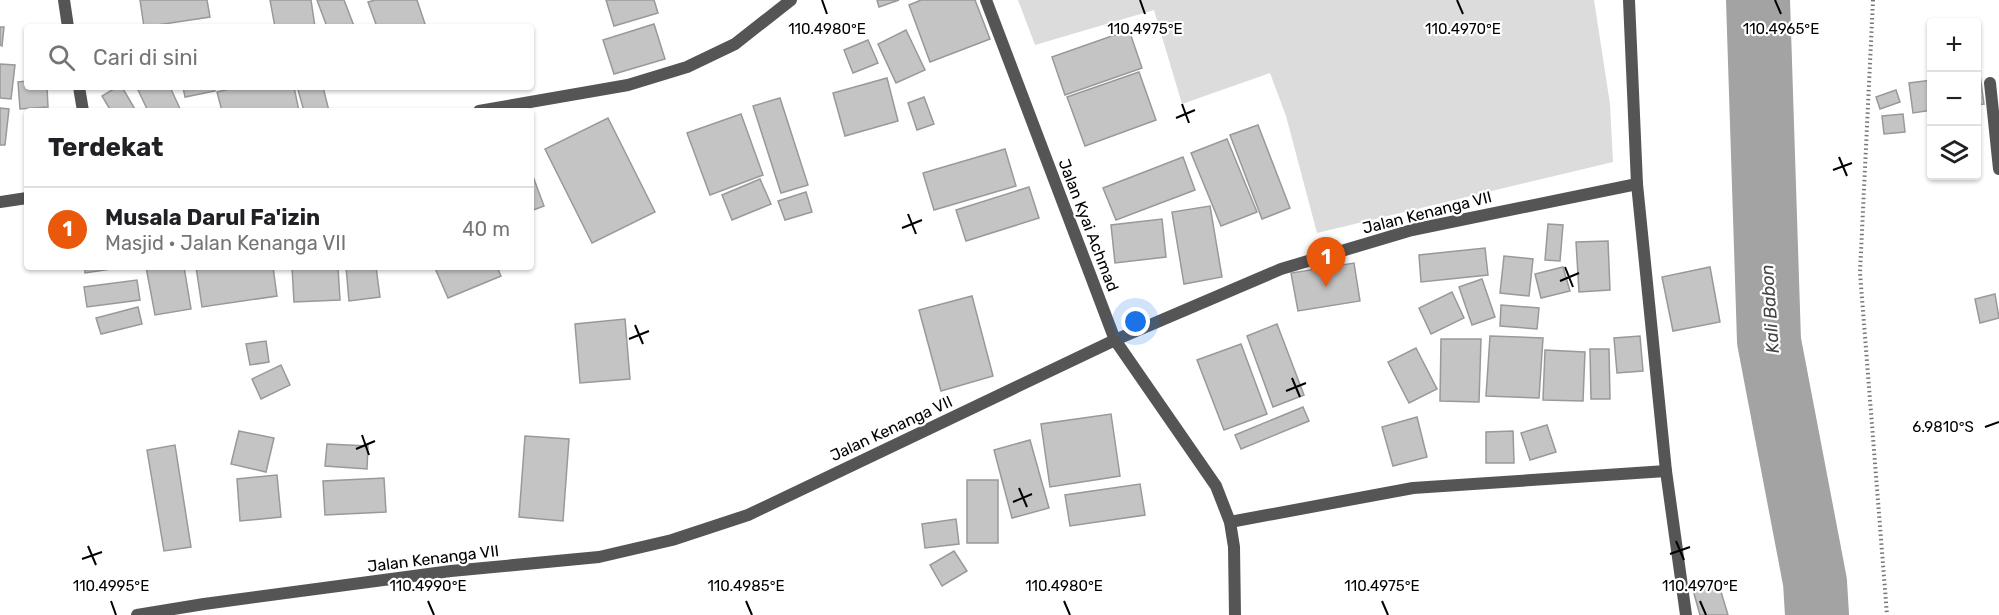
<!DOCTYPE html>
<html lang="id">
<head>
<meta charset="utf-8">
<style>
  :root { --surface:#fff; --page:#f6f6f6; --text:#202124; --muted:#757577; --line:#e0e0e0; --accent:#ea580c }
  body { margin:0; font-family:Rubik,sans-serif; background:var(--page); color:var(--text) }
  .controls { position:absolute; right:18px; top:18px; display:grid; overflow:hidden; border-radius:6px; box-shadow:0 2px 4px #0004 }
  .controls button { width:54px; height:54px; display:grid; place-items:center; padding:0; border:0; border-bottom:2px solid var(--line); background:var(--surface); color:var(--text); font:30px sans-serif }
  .you { position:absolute; left:1136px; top:322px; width:21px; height:21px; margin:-15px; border:4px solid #fff; border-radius:50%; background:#1a73e8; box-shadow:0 0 0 9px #1a73e833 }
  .badge { display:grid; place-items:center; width:39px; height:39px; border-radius:50%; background:var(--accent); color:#fff; font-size:20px; font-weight:700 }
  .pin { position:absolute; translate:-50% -50px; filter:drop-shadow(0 2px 3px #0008) }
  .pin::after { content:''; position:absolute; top:32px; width:21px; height:18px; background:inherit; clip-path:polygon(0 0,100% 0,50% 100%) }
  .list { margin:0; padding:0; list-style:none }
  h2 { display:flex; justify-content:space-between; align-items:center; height:78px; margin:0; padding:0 24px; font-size:26px }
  h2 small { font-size:20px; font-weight:400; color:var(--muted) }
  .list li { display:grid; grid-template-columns:39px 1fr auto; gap:18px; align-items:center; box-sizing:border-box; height:84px; padding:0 24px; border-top:2px solid var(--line) }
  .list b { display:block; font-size:22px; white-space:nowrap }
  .list p { margin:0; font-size:20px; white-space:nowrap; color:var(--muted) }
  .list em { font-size:20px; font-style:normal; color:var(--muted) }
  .icon { flex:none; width:33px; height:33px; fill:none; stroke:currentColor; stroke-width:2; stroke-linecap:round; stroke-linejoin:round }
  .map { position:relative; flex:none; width:1999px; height:615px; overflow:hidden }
  .search { position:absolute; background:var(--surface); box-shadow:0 2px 4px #0004; left:24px; top:24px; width:510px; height:66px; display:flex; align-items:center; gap:15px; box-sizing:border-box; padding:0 21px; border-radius:6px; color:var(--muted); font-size:22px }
  .panel { position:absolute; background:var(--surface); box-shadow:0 2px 4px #0004; left:24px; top:108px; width:510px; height:162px; border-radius:6px }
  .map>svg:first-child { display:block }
  .green { fill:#dcdcdc }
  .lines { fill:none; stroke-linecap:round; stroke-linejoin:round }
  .river { stroke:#a3a3a3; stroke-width:64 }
  .building { fill:#c4c4c4; stroke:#999; stroke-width:1.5 }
  .path { stroke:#777; stroke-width:4; stroke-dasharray:1.5 3; stroke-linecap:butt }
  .minor { stroke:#555; stroke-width:12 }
  .ticks { fill:none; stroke:#000; stroke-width:2 }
  .labels { text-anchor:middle; stroke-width:4.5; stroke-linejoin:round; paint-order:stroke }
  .street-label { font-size:16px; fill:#000; stroke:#fff }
  .water-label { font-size:18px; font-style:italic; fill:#444; stroke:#fff }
  .ticks-label { font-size:15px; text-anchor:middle; fill:#000; stroke:#fff; stroke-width:4.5; stroke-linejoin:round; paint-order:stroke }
</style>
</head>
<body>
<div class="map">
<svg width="1999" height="615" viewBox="0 0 1999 615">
  <rect width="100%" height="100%" fill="#fff"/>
  <!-- green -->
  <path class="green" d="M1018,0H1594L1610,104L1613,162L1317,233L1286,116L1270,73L1182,104L1154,10L1035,45Z"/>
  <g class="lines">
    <!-- river -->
    <path class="river" d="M1758,0L1769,341L1815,582L1817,615"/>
  </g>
  <!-- building -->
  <g class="building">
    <path d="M140,0H207L210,17L144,27Z"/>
    <path d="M270,0H311L315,27H275Z"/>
    <path d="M317,0H344L354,26L327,27Z"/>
    <path d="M375,0H417L426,27H377L368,2Z"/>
    <path d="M606,0H654L658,13L614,26Z"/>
    <path d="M877,0H899L879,7Z"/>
    <path d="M921,0H975L990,39L930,62L909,5Z"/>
    <path d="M654,24L665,59L614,74L603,40Z"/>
    <path d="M0,27H4L2,46L0,45Z"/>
    <path d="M906,30L925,70L896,83L878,44Z"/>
    <path d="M1129,30L1142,68L1065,95L1052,57Z"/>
    <path d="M868,40L878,63L853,73L844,50Z"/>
    <path d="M0,64L15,65L11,99L0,98Z"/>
    <path d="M1139,72L1156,120L1085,146L1067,97Z"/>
    <path d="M1976,75H1980L1984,104L1976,105Z"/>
    <path d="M887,78L898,121L845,136L833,93Z"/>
    <path d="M1932,80V110L1913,113L1909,83Z"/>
    <path d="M27,81V87H47L48,107L20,109L18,82Z"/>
    <path d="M117,87H122L136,111H111L102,96Z"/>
    <path d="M145,87H170L181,111H148L138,90Z"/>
    <path d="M183,87H214L215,91L185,97Z"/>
    <path d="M238,87H294L299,111H222L217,92Z"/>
    <path d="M307,87H323L329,111H304L298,90Z"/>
    <path d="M1896,90L1900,102L1880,109L1876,97Z"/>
    <path d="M924,97L934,124L917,130L908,103Z"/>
    <path d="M780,98L808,185L781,193L753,106Z"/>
    <path d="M0,108L9,109L5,145H0Z"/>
    <path d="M741,114L763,175L710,195L687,133Z"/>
    <path d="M1903,114L1905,132L1884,134L1882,116Z"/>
    <path d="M608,118L655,212L592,243L545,149Z"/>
    <path d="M1258,125L1290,208L1262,219L1230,135Z"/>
    <path d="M1227,139L1257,212L1221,226L1191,153Z"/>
    <path d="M1005,149L1016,186L934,210L923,173Z"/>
    <path d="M1183,157L1195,190L1116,220L1103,188Z"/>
    <path d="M531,171L544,206L531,211Z"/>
    <path d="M760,179L771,204L732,220L722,195Z"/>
    <path d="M1029,187L1039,218L966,241L956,210Z"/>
    <path d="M806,192L812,212L785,220L778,201Z"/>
    <path d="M1210,206L1222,277L1184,284L1172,212Z"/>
    <path d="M1162,219L1166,257L1115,263L1111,225Z"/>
    <path d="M1548,224L1563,225L1560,261L1545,260Z"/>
    <path d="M1608,241L1610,290L1579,292L1576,242Z"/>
    <path d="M1485,248L1488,275L1421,282L1419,255Z"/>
    <path d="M1504,256L1533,259L1529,296L1500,293Z"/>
    <path d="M1354,263L1360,301L1298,311L1291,273Z"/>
    <path d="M85,267H125L85,273Z"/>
    <path d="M146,267H184L191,309L155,315Z"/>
    <path d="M196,267H273L277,296L202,307Z"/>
    <path d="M292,267H338L340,300L294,302Z"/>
    <path d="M346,267H376L380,297L349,301Z"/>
    <path d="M437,267H497L501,276L448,298L435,268Z"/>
    <path d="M1563,267L1570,291L1541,298L1535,274Z"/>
    <path d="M1710,267L1720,322L1673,331L1662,277Z"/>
    <path d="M1482,279L1495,317L1472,325L1459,287Z"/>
    <path d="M137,280L140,300L87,307L84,287Z"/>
    <path d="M1452,292L1464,318L1431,334L1419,308Z"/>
    <path d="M1995,294L1999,318L1980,323L1975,299Z"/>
    <path d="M972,296L993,376L941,391L919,310Z"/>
    <path d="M1501,305L1539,308L1537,329L1500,326Z"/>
    <path d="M138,307L142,324L101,334L96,318Z"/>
    <path d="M625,319L630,379L580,383L575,324Z"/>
    <path d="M1277,324L1304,395L1273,407L1247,336Z"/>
    <path d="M1490,336L1543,338L1539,398L1486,396Z"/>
    <path d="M1640,336L1643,371L1617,373L1614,338Z"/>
    <path d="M1441,339H1481L1479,402L1440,401Z"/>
    <path d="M266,341L269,362L250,365L246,344Z"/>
    <path d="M1241,344L1267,414L1224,430L1197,360Z"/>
    <path d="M1416,348L1437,389L1409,403L1388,362Z"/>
    <path d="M1590,349H1609L1610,399H1591Z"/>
    <path d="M1545,350L1585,352L1583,401L1543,400Z"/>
    <path d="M281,365L290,385L261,399L252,379Z"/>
    <path d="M1303,407L1309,421L1241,449L1235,435Z"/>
    <path d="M1111,414L1120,476L1050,487L1041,424Z"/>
    <path d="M1417,417L1427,457L1393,466L1382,427Z"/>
    <path d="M1547,425L1556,452L1530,460L1521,433Z"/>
    <path d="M239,431L274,438L266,472L231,464Z"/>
    <path d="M1513,431L1514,463H1486V432Z"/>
    <path d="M525,436L569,439L563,521L519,517Z"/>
    <path d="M1030,440L1049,508L1012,518L994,450Z"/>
    <path d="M327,444L368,446L367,469L325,466Z"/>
    <path d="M175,445L191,547L164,551L147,450Z"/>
    <path d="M277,475L281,517L240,521L237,479Z"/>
    <path d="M384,478L386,512L325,515L323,481Z"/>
    <rect x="967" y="480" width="31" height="63"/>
    <path d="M1140,484L1145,515L1070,526L1065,495Z"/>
    <path d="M956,519L959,544L925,548L922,524Z"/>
    <path d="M954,551L967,571L942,586L930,565Z"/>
    <path d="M1718,582L1728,615H1700L1693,590Z"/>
  </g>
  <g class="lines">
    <!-- path -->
    <path class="path" d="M1873,0L1860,273L1887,615"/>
    <!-- minor -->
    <g class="minor">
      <path d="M64,0L68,27"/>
      <path d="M986,0L1115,340L1216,486L1230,522L1234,547L1235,615"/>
      <path d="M1629,0L1637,184L1666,471L1686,615"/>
      <path d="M1990,83L1999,169"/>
      <path d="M79,87L83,111"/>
      <path d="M479,111L628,85L687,67L735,44L791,0"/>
      <path d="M0,202L27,198"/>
      <path d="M1230,522L1413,488L1666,471"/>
      <path d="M137,615L204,604L451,571L599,557L672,540L748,515L1115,340L1281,269L1412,230L1637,184"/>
    </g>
  </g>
  <!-- ticks -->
  <path class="ticks" d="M822,0L827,14M1140,0L1145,14M1457,0L1463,14M1775,0L1781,14M1182,104L1189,123M1176,118L1195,110M1839,157L1847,176M1833,170L1852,163M908,214L916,234M902,228L922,220M1565,267L1573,287M1560,281L1579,273M635,325L643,344M629,339L649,331M1292,378L1300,397M1286,391L1306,383M1985,427L1999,422M362,435L369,455M356,449L375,441M1019,488L1027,507M1013,502L1032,494M1676,541L1684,560M88,546L96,565M1670,554L1690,547M82,559L102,552M111,601L116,615M428,601L434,615M746,601L752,615M1064,601L1070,615M1382,601L1388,615M1700,601L1706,615"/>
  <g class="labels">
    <!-- street labels -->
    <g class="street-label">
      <text transform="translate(1427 212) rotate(-14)" y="6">Jalan Kenanga VII</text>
      <text transform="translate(1089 225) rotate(69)" y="6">Jalan Kyai Achmad</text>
      <text transform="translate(891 428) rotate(-25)" y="6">Jalan Kenanga VII</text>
      <text transform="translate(433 558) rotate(-7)" y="6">Jalan Kenanga VII</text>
    </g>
    <!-- water labels -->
    <g class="water-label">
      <text transform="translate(1770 309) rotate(-94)" y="6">Kali Babon</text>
    </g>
  </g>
  <g class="ticks-label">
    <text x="1781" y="34">110.4965°E</text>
    <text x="827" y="34">110.4980°E</text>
    <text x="1145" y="34">110.4975°E</text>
    <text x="1463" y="34">110.4970°E</text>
    <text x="1943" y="432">6.9810°S</text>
    <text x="111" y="591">110.4995°E</text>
    <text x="428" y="591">110.4990°E</text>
    <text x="746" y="591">110.4985°E</text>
    <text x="1064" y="591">110.4980°E</text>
    <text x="1382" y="591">110.4975°E</text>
    <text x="1700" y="591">110.4970°E</text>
  </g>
</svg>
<div class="controls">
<button>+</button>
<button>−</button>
<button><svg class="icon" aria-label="layers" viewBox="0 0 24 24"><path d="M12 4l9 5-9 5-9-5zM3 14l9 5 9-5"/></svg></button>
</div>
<div class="you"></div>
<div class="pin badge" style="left:1326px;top:287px">1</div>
<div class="search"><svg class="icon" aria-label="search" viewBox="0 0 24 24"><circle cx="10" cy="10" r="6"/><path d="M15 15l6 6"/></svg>Cari di sini</div>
<section class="panel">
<h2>Terdekat<small></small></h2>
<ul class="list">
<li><span class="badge">1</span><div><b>Musala Darul Fa'izin</b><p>Masjid · Jalan Kenanga VII</p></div><em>40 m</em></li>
</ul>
</section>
</div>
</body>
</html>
